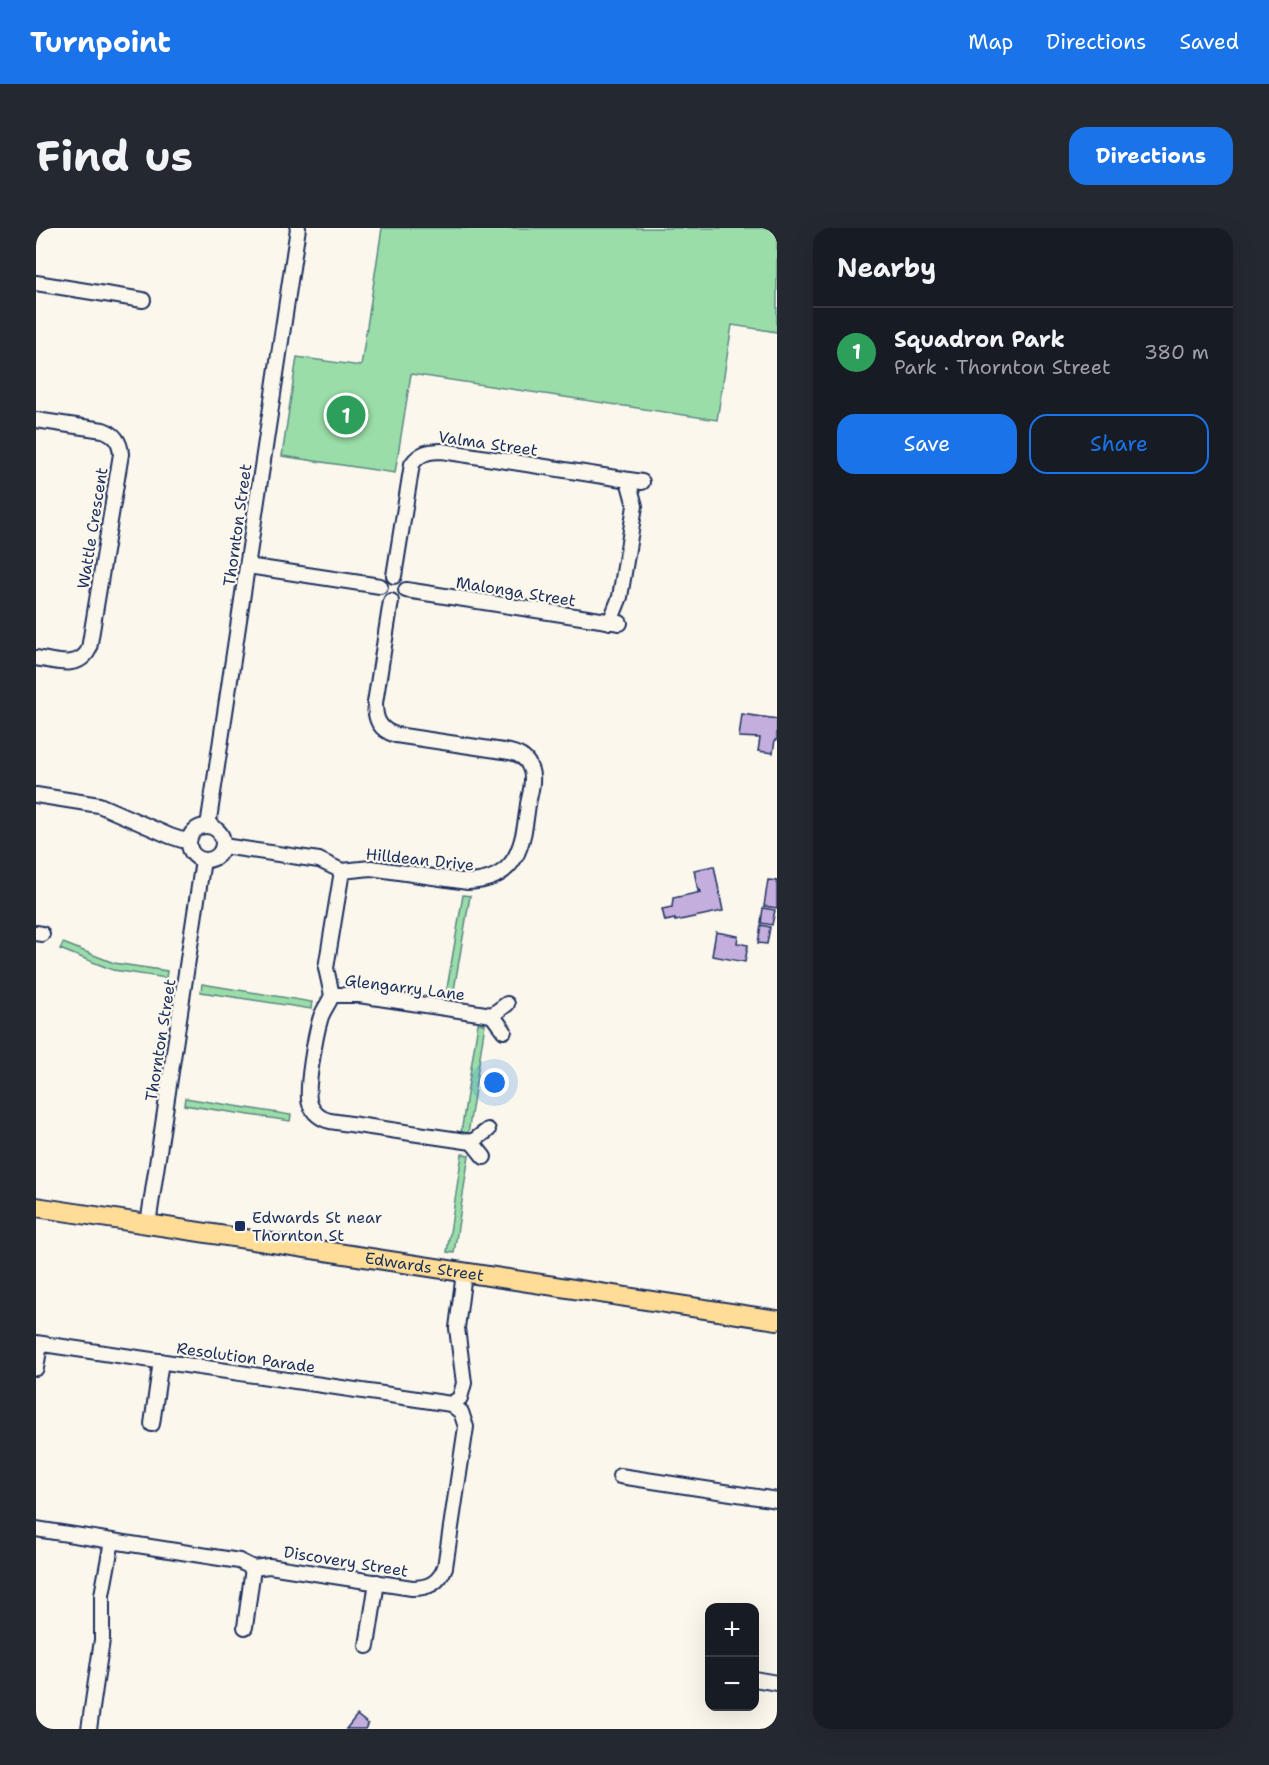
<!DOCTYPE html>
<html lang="en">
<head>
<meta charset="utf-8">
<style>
  :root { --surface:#171b24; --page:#242831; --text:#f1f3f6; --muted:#9ea1a6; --line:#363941; --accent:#1a73e8 }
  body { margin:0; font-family:"Shantell Sans",sans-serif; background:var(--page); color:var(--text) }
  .controls { position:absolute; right:18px; bottom:18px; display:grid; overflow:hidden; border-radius:12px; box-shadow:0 6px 24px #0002 }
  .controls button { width:54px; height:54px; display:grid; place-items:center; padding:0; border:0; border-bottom:2px solid var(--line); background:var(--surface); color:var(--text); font:30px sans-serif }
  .you { position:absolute; left:459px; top:855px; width:21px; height:21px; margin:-15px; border:4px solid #fff; border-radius:50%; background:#1a73e8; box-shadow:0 0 0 9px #1a73e833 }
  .badge { display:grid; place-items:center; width:39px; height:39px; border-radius:50%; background:var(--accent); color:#fff; font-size:20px; font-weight:700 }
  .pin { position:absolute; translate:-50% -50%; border:3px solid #fff; box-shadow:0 2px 6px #0006 }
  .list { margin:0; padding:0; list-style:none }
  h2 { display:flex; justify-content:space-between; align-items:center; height:78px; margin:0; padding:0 24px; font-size:26px }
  h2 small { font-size:20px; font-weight:400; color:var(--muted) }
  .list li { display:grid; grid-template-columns:39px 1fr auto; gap:18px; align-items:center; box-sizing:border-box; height:90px; padding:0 24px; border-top:2px solid var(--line) }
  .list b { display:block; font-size:22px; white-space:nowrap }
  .list p { margin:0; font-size:20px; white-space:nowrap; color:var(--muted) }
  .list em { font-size:20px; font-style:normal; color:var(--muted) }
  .actions { display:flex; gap:12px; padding:18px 24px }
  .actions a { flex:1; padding:14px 0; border:2px solid var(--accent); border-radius:18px; text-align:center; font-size:21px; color:var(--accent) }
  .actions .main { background:var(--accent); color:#fff }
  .map { position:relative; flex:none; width:741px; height:1501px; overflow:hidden; border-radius:18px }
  header { display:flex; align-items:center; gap:36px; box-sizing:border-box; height:84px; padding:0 30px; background:var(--accent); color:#fff }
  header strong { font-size:28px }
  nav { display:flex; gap:33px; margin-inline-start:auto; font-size:21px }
  .intro { display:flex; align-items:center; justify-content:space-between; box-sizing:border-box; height:144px; padding:0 36px }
  h1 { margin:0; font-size:42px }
  .button { padding:15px 27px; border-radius:18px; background:var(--accent); color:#fff; font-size:21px; font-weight:700 }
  main { display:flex; gap:36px; padding:0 36px }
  aside { flex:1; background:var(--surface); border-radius:18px; box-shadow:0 6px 24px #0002 }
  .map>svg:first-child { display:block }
  .green { fill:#9adda8; stroke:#5a8683; stroke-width:1.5 }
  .building { fill:#c4aede; stroke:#1b2f5e; stroke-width:1.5 }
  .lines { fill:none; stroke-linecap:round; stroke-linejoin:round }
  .minor-casing { stroke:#1b2f5e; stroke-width:18 }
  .major-casing { stroke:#1b2f5e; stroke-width:22 }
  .minor { stroke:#fbf7ec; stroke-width:14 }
  .major { stroke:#ffdd96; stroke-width:18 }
  .poi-dot { fill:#1b2f5e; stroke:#fbf7ec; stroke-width:2 }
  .labels { text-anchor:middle; stroke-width:4.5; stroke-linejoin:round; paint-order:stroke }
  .street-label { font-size:16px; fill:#1b2f5e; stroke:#fbf7ec }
  .poi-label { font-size:16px; fill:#1b2f5e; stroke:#fbf7ec; text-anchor:start }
</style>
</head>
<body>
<header>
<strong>Turnpoint</strong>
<nav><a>Map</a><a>Directions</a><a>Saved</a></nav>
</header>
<div class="intro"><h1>Find us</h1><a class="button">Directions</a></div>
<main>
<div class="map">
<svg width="741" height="1501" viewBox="0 0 741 1501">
  <rect width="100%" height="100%" fill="#fbf7ec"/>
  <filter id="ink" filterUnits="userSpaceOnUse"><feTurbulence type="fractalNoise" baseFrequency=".0167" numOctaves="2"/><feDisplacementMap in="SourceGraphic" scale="12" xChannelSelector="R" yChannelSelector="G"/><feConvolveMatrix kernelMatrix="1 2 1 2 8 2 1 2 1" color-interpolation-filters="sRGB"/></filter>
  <g filter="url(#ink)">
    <!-- green -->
    <g class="green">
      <path d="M346,0H741V104L696,97L681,192L375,146L359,245L246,228L261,129L325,138Z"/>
      <path d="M427,667L434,668L416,774L409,772Z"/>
      <path d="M27,715L78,735L131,743L130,750L77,742L24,721Z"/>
      <path d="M166,756L276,774L275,781L165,764Z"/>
      <path d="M442,795L449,796L432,906L425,905Z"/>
      <path d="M149,870L255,887L254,893L148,877Z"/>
      <path d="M426,926L433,927L418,1025L411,1024Z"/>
    </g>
    <!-- building -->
    <g class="building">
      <path d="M706,486L741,491V512H739L737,525L722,523L724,510L703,509Z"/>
      <path d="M678,638L687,683L639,693V691L629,693L626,681L636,679L637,670L665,664L664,662L662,663L658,642Z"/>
      <path d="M732,652L741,653V680L728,678Z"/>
      <path d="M727,680L739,682L736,697L725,695Z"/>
      <path d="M725,697L734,699L731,716L722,715Z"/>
      <path d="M680,704L702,708L701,715L712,717L709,734L676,728Z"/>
      <path d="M321,1487L332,1496L329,1501H310Z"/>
    </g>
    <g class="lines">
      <defs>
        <g id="minor">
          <path d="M0,55L107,72"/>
          <path d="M0,192L67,202C79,206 84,213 85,226L53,421C43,442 19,433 0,430"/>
          <path d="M211,338L344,358"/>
          <path d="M358,348L376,236C384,225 393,223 406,223L606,254"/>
          <path d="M370,362L584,395"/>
          <path d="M574,394L584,369L599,278L592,252"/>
          <path d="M0,567L63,577L134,608L146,612L153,611"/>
          <circle cx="170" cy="615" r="17"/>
          <path d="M172,598L262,0"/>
          <path d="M187,618L283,632L306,643L335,640L432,654C482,652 487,617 492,576C494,566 499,550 494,540C491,530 483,526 474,524L360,507C343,502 339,491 339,475L355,373"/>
          <path d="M0,705L6,706"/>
          <path d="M296,767C293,776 286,783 284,792C280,805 269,864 274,876C277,885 285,891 294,893L436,914"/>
          <path d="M296,767H323L456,787"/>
          <path d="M296,767L290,740L306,643"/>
          <path d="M468,803L456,787L471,776"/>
          <path d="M448,929L436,914L452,902"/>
          <path d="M112,996L167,632"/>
          <path d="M0,1115L415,1176"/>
          <path d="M0,1140L4,1116"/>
          <path d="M116,1196L125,1133"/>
          <path d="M584,1248L741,1272"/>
          <path d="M0,1301L203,1333L217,1340L233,1338L376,1360C393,1360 403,1355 409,1339L430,1199L425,1184L415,1176L424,1170L428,1155L421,1100L428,1045"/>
          <path d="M209,1399L217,1340"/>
          <path d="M331,1418L341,1354"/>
          <path d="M718,1451L741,1455"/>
          <path d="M53,1501L66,1412V1367L76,1313"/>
        </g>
        <g id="major">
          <path id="s1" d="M0,979L741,1092"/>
        </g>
      </defs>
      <!-- minor casing -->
      <use href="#minor" class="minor-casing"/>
      <!-- major casing -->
      <use href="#major" class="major-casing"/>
      <!-- minor -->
      <use href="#minor" class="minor"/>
      <!-- major -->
      <use href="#major" class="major"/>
    </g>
  </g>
  <!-- markers -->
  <rect class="poi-dot" x="198" y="992" width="12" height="12" rx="3"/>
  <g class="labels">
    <!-- street labels -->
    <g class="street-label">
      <text transform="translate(452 215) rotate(8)" y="6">Valma Street</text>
      <text transform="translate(201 297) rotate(-82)" y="6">Thornton Street</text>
      <text transform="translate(56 300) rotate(-81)" y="6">Wattle Crescent</text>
      <text transform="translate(480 363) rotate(9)" y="6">Malonga Street</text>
      <text transform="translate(384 631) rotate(6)" y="6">Hilldean Drive</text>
      <text transform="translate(369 759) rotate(7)" y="6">Glengarry Lane</text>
      <text transform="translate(124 812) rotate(-81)" y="6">Thornton Street</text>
      <text dy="6" stroke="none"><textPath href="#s1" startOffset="393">Edwards Street</textPath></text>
      <text transform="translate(210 1129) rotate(8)" y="6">Resolution Parade</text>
      <text transform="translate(310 1333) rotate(9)" y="6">Discovery Street</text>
    </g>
    <!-- poi labels -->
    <g class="poi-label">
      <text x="216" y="995">Edwards St near<tspan x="216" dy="18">Thornton St</tspan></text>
    </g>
  </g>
</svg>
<div class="controls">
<button>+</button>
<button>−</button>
</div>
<div class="you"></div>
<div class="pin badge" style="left:310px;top:187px;background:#2e9e5b">1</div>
</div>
<aside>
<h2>Nearby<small></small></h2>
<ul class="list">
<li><span class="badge" style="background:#2e9e5b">1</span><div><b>Squadron Park</b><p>Park · Thornton Street</p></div><em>380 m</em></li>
</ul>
<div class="actions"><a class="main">Save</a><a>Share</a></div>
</aside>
</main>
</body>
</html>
